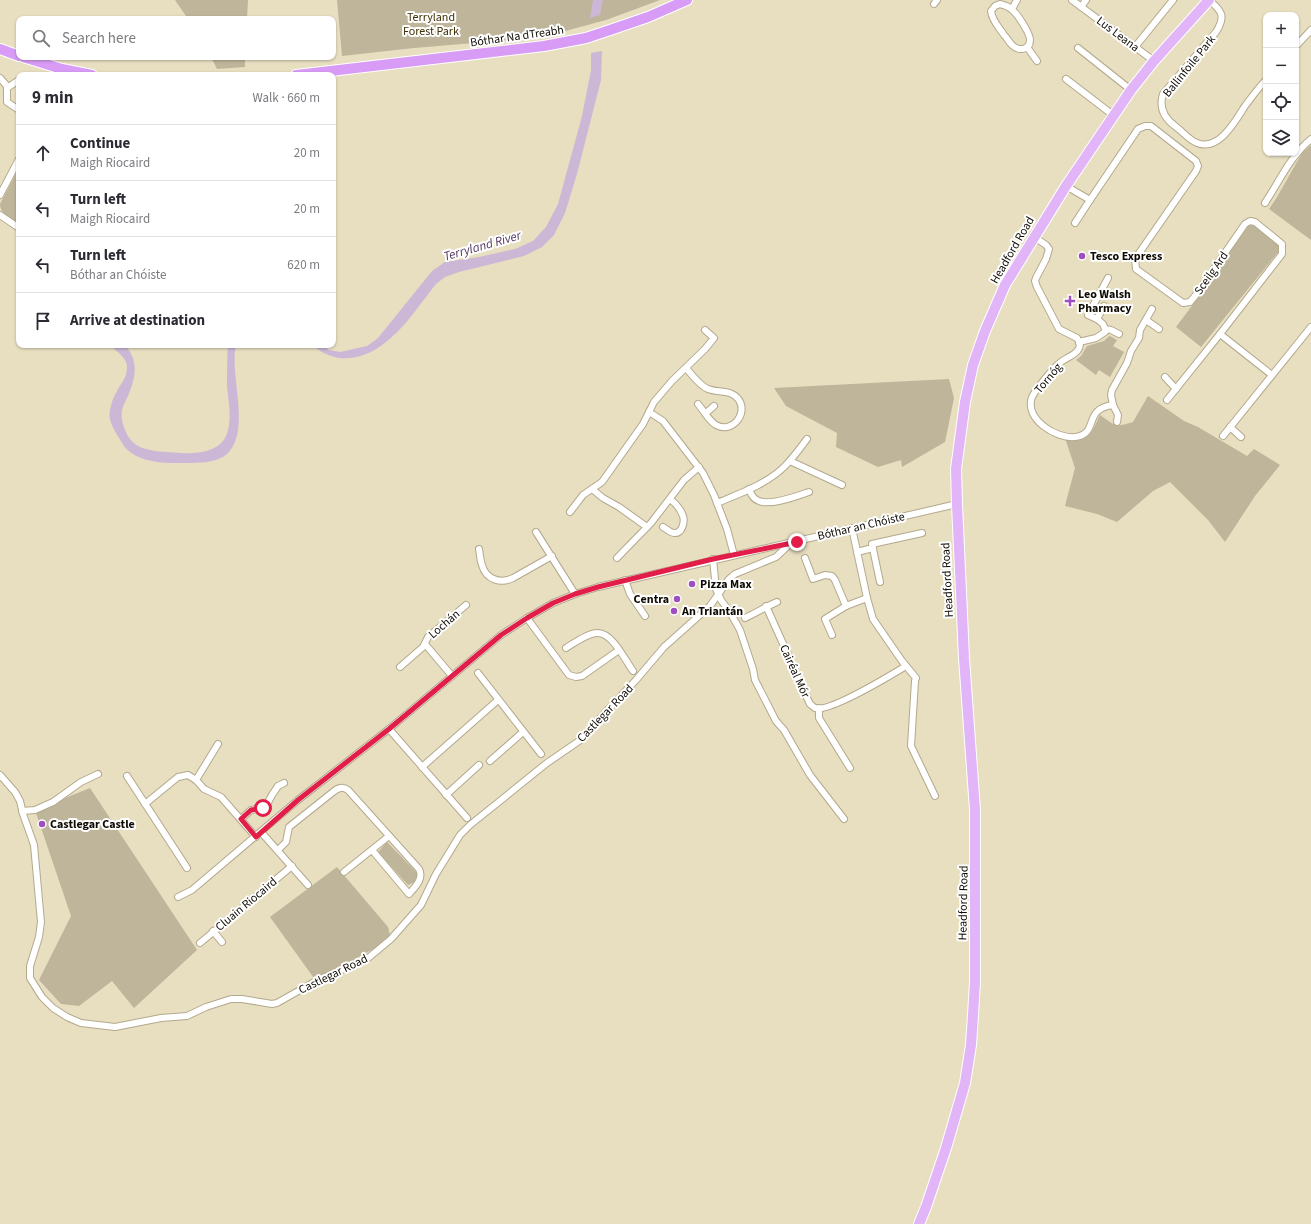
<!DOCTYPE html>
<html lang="en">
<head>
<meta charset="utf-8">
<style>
  :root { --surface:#fff; --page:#f2f2f3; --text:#2b2b33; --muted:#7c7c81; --line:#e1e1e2 }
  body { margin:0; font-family:"Source Sans 3",sans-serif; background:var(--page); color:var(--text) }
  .controls { position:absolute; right:12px; top:12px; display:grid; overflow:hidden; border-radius:8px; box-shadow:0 1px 3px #0004 }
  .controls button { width:36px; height:36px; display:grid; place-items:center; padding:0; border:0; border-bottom:1px solid var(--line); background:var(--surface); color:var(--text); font:20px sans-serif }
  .stop { position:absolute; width:12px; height:12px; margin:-9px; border:3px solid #e11d48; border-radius:50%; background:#fff }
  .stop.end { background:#e11d48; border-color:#fff; box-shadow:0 1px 4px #0008 }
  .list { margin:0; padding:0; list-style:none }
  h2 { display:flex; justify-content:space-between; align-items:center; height:52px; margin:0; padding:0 16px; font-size:17px }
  h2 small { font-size:13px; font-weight:400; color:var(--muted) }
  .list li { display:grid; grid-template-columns:26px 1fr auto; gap:12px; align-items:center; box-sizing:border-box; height:56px; padding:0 16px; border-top:1px solid var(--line) }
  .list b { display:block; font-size:15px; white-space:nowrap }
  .list p { margin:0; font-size:13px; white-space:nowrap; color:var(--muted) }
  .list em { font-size:13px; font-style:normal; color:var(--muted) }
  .icon { flex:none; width:22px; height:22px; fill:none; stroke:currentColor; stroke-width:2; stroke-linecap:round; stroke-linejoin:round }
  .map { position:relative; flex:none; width:1311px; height:1224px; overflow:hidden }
  .search { position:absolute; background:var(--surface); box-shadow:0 1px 3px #0004; left:16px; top:16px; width:320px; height:44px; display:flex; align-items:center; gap:10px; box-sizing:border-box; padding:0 14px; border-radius:8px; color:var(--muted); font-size:15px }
  .panel { position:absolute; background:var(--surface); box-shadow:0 1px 3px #0004; left:16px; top:72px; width:320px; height:276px; border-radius:8px }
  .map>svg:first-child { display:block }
  .green { fill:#beb59a }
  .water { fill:#ccb8d6 }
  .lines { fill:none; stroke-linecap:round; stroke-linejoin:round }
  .minor-casing { stroke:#b3a98d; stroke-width:8 }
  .primary-casing { stroke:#fff; stroke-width:12 }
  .trunk-casing { stroke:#fff; stroke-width:12 }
  .minor { stroke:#fff; stroke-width:6 }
  .primary { stroke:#e2b5f8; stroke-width:10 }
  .trunk { stroke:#d89cf6; stroke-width:10 }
  .route { stroke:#e11d48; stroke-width:5 }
  .poi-dot { fill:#9d4fc0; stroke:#fff; stroke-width:1.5 }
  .labels { text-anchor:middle; stroke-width:4; stroke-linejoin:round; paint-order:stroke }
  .park-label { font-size:12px; fill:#3d3002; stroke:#fff }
  .street-label { font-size:12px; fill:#0f0b03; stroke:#fff }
  .poi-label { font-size:12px; font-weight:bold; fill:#0f0b03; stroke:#fff; text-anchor:start }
  .water-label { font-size:13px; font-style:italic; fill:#533761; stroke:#fff }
</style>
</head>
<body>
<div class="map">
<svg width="1311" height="1224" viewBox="0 0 1311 1224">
  <rect width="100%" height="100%" fill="#e8dec0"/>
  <!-- green -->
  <g class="green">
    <path d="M175,0H248L247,19H188Z"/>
    <path d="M337,0H660L606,20L554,34L511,40L414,48L342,56Z"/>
    <path d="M211,57H245V67L217,69Z"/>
    <path d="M1311,145V240L1269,209L1277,197L1302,153Z"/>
    <path d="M19,168V224C12,219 0,214 0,204Z"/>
    <path d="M1250,225L1255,226L1276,243L1279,247V251L1201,347L1176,327L1191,307L1246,227Z"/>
    <path d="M1110,336L1117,340L1113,346L1124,352L1110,377L1099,370L1096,375L1076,360L1081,356L1087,346L1104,341L1108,337Z"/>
    <path d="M949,379L954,398L945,442L902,467L901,460L878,467L836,447L837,433L786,406L774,388Z"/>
    <path d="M1148,396L1184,421L1198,427L1247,456L1254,449L1280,465L1255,496L1225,542L1208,520L1170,482L1153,491L1117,522L1097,514L1065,506L1075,468L1066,441C1090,441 1091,434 1100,415C1116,426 1114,428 1133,422Z"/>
    <path d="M90,788L197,950L134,1008L112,981L79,1006L61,1004L39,980L71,916L35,810Z"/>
    <path d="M387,842L418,874L415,882L408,885L378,852Z"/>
    <path d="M337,867L388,927L391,939L316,981L270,917Z"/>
  </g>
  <!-- water -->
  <g class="water">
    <path d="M593,0H603L600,15L590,18Z"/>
    <path d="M602,51L601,80L577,174L565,213L554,235L542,247L524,256L459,272L445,277L436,284C412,314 384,362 340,358C331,357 319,352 313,345H322L329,350L340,352L367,346L378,338L432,271L445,262L479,257L515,249L533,241L546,227L558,204L582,116L591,70V53Z"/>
    <path d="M110,345H125C139,361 136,377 128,396C126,400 123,405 122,410C120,420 126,437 134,443C143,452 168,452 181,453C196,454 219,452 226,436C233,421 228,400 227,385C227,371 227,358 228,345H236C229,375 252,431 227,454C217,463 198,463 186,463C168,463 146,464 130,452C124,448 120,439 116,433C112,426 108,418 110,410C111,405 113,397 116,393C120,384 127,379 127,368C128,358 117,352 110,345Z"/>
  </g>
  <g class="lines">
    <defs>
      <g id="minor">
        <path d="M1072,0L1154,61"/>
        <path d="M1209,0C1222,11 1226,16 1216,32L1163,94C1159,107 1164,118 1175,126C1182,131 1189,140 1197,143C1219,152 1236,120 1245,106C1252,97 1258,88 1266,80"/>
        <path d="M934,4L937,0"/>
        <path d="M1000,4C1004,5 1008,6 1011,9C1017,13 1030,33 1030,40C1030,51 1018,51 1012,45C1009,42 1007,38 1004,35C999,27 992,21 991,11L995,6Z"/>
        <path d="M1081,7L1086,0"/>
        <path d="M1012,9L1017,0"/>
        <path d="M1296,46L1311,30"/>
        <path d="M1027,47L1037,61"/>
        <path d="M1135,47L1173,0"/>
        <path d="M1078,48L1131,90"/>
        <path d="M0,78L7,86V102L19,110"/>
        <path d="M1066,79L1113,115"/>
        <path d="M7,88L19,80"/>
        <path d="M1066,186L1090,200L1138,129L1145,126H1151L1196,161L1198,166L1196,171L1135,259L1136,269L1183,303L1190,302L1195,296L1245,224L1250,221L1255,222L1282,244V254L1220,334L1167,400"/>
        <path d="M0,195L19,159"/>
        <path d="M1265,203C1279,182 1291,155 1311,139"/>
        <path d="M0,215L19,228"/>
        <path d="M1075,223L1090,200"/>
        <path d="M1034,237L1046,245L1049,249L1046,259L1036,278L1035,281L1037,287L1059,329L1077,338C1080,342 1081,346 1078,350C1075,355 1066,358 1061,362C1054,367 1036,389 1032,397C1024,419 1056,439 1075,437C1100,434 1082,409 1113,405L1118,415L1117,422"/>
        <path d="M1097,319L1088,315L1108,278"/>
        <path d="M1146,320L1159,329"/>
        <path d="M1105,329L1111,330L1119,334"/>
        <path d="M1220,334L1272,375"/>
        <path d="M1079,342L1096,338L1105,332V329L1103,324L1097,319L1104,306"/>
        <path d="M686,368C692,375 700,386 708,389C718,393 732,389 739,400C748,414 732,434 716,425C709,421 704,411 698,404"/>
        <path d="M1165,377L1176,389"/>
        <path d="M1113,405L1111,395L1112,390L1127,363L1131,351L1139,338L1140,330L1152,309"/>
        <path d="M649,412L663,421L703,473L714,495L727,529L734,555"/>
        <path d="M706,413L714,406"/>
        <path d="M1230,427L1241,437"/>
        <path d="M1223,436L1311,327"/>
        <path d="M790,461L842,485"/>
        <path d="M592,489L603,498L619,507L647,527"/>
        <path d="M749,489C751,494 753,499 759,501C771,506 797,496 809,492"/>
        <path d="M717,503C741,493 767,484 785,466C794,457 800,448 807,439"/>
        <path d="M570,512L583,495L602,482L643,424L654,402L672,381L705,349L714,338L705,330"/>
        <path d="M663,527C666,529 671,533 674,533C682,534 685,522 683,516C681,510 675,503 670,499"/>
        <path d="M852,528L867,598L873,619L902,661L916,678L915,681L911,746L935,796"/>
        <path d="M536,532L575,594"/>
        <path d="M479,549C480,554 480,560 482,565C486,580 501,584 513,578L552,556"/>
        <path d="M857,552L873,548"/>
        <path d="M617,558L651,523L684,480L699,467"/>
        <path d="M805,558L813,579L825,575L832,576L835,580L846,606"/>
        <path d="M713,559L716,589L721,600L731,614L740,630L753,669L755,680L776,721L784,730L810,775L844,819"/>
        <path d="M625,580L630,594L645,616"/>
        <path d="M880,582L872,544L922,533"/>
        <path d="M766,606L789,657L791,665L810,704C811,705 815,708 815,708C829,713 891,675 906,666"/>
        <path d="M527,618L569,675L576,677L582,676L619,650"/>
        <path d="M745,618C756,613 765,607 777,602"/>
        <path d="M832,635L825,619L846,606L867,598"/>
        <path d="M425,644L452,676"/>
        <path d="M566,648C574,643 588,633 597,633C612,632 625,660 633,671"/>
        <path d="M400,667L423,647L428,637L466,605"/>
        <path d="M478,673L541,754"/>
        <path d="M819,708V718L850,768"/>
        <path d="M389,729L467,818"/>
        <path d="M490,761L523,732"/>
        <path d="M422,767L498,700"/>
        <path d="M0,775L15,792L20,801L23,814L34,845L41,922L39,937L30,966V978L42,997L53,1008L67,1017L81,1023L115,1027L161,1018L187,1016L206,1007L231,999H242L272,1004L277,1003L316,981L367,959L391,939L421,905L436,874L460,835L470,825L547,763L579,741L587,733L599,719L636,680L664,647L710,606L729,579L735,574L776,557L791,543"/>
        <path d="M127,776L187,868"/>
        <path d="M196,780L218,744"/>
        <path d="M446,795L479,765"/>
        <path d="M145,804L178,777L188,775L196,780L204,789L221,797L256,837"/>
        <path d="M22,811L35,810L53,802L81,782L98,774"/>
        <path d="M241,819L251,810L258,809L266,806L272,795L278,786L284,783"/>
        <path d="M261,832L308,885"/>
        <path d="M278,850L286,842L289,827L333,792C338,788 342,786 348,790L419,869C424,879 415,887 409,894L372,850"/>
        <path d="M344,872L389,836"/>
        <path d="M178,897L192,890L298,800L389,729L501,635L527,618L553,603L575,594L598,587L957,504"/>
        <path d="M213,931L222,942"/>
        <path d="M200,943L292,866"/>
      </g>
      <path id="primary" d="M919,1224L926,1207L946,1148L965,1083L971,1045L973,1015L975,982V810L964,658L957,504L956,469L965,402L973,365L985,331L1005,285L1066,186L1131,90L1154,61L1209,0"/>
      <g id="trunk">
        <path d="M0,49L19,56"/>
        <path d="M23,57L62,69L92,75"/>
        <path d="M296,75L544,46L586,38L610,30L648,17L687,0"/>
      </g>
    </defs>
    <!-- minor casing -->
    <use href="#minor" class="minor-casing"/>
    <!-- primary casing -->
    <use href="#primary" class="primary-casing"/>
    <!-- trunk casing -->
    <use href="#trunk" class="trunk-casing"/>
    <!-- minor -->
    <use href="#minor" class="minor"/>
    <!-- primary -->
    <use href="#primary" class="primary"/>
    <!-- trunk -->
    <use href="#trunk" class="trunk"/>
  </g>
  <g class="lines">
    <!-- route -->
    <path class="route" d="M263,808L251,810L241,819L256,837L298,800L389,729L501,635L527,618L553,603L575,594L598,587L713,559L797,542"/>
  </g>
  <!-- markers -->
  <g class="poi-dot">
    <circle cx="1082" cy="256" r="4"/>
    <path d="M1068 295h4v4h4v4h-4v4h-4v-4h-4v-4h4z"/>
    <circle cx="692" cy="584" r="4"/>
    <circle cx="677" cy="599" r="4"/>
    <circle cx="674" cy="611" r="4"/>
    <circle cx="42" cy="824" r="4"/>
  </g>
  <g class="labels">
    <!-- park labels -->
    <g class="park-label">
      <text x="431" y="21">Terryland<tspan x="431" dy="14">Forest Park</tspan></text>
    </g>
    <!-- street labels -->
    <g class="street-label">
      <text transform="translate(1118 34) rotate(37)" y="4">Lus Leana</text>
      <text transform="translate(517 36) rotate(-8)" y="4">Bóthar Na dTreabh</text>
      <text transform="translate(1189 66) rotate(-51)" y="4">Ballinfoile Park</text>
      <text transform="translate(1012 250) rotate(-60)" y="4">Headford Road</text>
      <text transform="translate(1211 273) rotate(-55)" y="4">Sceilg Ard</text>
      <text transform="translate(1048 378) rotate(-50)" y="4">Tornóg</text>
      <text transform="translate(861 526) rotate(-13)" y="4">Bóthar an Chóiste</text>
      <text transform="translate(947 580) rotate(-93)" y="4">Headford Road</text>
      <text transform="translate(444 624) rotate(-41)" y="4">Lochán</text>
      <text transform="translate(795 671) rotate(66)" y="4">Cairéal Mór</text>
      <text transform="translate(605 713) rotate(-46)" y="4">Castlegar Road</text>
      <text transform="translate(963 903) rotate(-89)" y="4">Headford Road</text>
      <text transform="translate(246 904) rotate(-40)" y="4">Cluain Riocaird</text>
      <text transform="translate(333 974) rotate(-26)" y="4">Castlegar Road</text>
    </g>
    <!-- poi labels -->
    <g class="poi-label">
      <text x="1090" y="260">Tesco Express</text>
      <text x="1078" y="298">Leo Walsh<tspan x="1078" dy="14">Pharmacy</tspan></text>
      <text x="700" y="588">Pizza Max</text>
      <text x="669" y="603" text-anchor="end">Centra</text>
      <text x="682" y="615">An Triantán</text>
      <text x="50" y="828">Castlegar Castle</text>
    </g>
    <!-- water labels -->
    <g class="water-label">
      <text transform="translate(482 245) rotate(-16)" y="5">Terryland River</text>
    </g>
  </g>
</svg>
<div class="controls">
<button>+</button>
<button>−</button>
<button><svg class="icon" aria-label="locate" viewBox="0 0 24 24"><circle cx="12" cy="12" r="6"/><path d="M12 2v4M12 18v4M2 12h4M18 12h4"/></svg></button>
<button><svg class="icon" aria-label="layers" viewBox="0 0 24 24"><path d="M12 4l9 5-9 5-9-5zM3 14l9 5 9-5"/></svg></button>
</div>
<div class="stop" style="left:263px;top:808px"></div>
<div class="stop end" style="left:797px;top:542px"></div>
<div class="search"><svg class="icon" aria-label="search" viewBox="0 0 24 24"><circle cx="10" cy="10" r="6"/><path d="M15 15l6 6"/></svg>Search here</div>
<section class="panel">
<h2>9 min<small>Walk · 660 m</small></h2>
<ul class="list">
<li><svg class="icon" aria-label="ahead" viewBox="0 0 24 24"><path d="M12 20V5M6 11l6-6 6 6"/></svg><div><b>Continue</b><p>Maigh Riocaird</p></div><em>20 m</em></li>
<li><svg class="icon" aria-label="left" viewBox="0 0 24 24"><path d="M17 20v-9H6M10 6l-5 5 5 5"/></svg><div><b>Turn left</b><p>Maigh Riocaird</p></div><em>20 m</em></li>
<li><svg class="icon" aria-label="left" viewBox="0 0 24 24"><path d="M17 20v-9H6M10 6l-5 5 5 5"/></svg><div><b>Turn left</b><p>Bóthar an Chóiste</p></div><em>620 m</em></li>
<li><svg class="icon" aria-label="arrive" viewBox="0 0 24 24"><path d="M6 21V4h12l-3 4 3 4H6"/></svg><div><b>Arrive at destination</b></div></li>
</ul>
</section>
</div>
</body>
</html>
